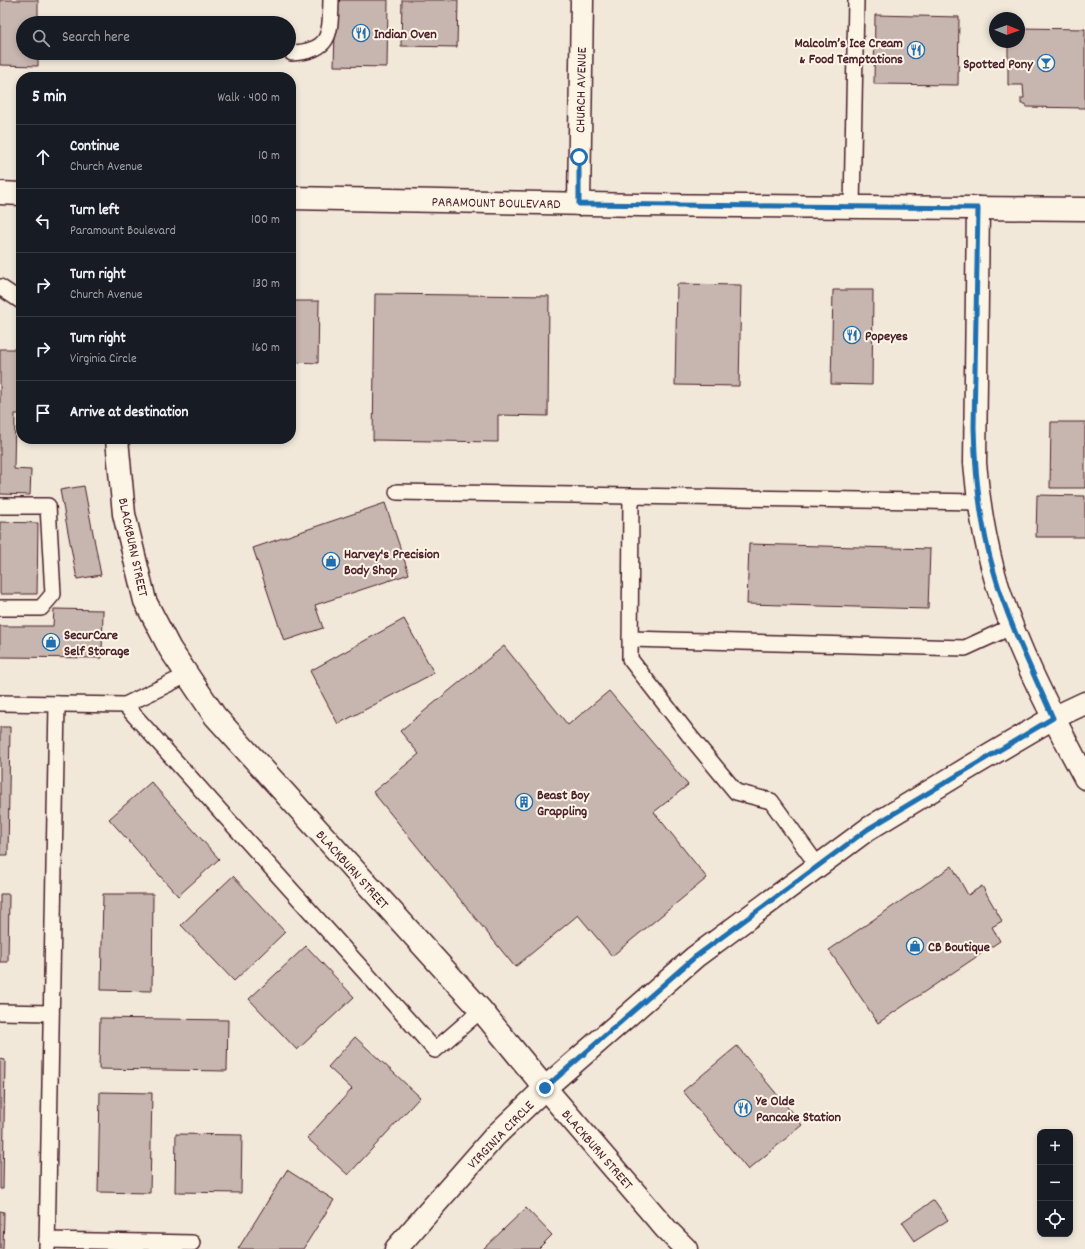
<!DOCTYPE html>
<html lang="en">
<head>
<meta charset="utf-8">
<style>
  :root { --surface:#171b24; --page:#20242c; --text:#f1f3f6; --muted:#9ea1a6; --line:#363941 }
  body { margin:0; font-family:Dekko,sans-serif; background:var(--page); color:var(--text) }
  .controls { position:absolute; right:12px; bottom:12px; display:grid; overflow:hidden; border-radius:8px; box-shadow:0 2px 6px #0003 }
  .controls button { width:36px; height:36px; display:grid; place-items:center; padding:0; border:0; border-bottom:1px solid var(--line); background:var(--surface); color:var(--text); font:20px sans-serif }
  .compass { position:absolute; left:989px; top:12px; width:36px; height:36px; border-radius:50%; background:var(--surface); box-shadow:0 2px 6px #0003; rotate:91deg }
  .stop { position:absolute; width:12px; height:12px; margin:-9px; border:3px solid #1f6fb2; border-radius:50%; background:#fff }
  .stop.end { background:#1f6fb2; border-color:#fff; box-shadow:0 1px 4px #0008 }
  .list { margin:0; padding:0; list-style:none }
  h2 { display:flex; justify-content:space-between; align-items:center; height:52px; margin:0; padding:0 16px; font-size:17px }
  h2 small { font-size:13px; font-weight:400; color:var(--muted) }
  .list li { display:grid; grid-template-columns:26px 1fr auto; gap:12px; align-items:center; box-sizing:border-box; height:64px; padding:0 16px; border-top:1px solid var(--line) }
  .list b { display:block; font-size:15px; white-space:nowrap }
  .list p { margin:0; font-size:13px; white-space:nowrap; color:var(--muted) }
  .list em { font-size:13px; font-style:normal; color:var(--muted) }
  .icon { flex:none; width:22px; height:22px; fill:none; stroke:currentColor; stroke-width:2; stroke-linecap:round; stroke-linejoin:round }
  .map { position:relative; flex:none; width:1085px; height:1249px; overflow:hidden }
  .search { position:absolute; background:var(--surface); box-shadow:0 2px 6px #0003; left:16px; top:16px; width:280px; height:44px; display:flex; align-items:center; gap:10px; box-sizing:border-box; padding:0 14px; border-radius:22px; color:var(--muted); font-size:15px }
  .panel { position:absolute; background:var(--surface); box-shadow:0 2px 6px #0003; left:16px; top:72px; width:280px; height:372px; border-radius:16px }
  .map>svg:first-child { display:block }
  .building { fill:#c7b6af; stroke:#4a1f2b }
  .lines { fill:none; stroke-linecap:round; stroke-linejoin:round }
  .lane-casing { stroke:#4a1f2b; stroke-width:18 }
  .street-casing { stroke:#4a1f2b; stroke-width:25 }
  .secondary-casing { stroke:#4a1f2b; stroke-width:25 }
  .lane { stroke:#fcf5e5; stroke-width:15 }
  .street { stroke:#fcf5e5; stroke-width:22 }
  .secondary { stroke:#fcf5e5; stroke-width:22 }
  .route { stroke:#1f6fb2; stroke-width:5 }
  .labels { text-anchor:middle; stroke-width:4; stroke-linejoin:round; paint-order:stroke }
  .poi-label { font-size:14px; font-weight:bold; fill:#4a1f2b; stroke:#fcf5e5; text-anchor:start }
  .street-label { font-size:14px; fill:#4a1f2b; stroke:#fcf5e5 }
</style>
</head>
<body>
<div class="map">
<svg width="1085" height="1249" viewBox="0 0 1085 1249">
  <rect width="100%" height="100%" fill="#f1e8da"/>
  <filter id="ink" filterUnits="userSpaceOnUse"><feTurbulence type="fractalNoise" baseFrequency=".025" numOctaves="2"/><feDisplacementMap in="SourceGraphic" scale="8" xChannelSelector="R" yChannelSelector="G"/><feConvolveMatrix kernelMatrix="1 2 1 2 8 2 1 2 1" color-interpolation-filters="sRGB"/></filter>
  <g filter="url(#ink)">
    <!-- building -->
    <g class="building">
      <path d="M0,0H38V23H23V53H38V66L0,65Z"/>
      <path d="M336,0H388L387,67L334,66Z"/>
      <path d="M402,0H458L457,47L401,46Z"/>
      <path d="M875,15L959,17L958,85L874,84Z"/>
      <path d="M1019,28L1085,29V108L1026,107V104H1021V98H1024L1023,85H1008V42H1019Z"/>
      <path d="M677,284L741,285L739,386L675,385Z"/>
      <path d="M833,290H873L872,385L831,384Z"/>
      <path d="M375,294L549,296L548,416L498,415V442L373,440Z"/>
      <path d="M291,301H319L318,363L291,362Z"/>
      <path d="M0,349H21V414H15L14,469L31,470L30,495L0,494Z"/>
      <path d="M1051,422H1085V488H1050Z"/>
      <path d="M84,486L101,575L77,579L60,490Z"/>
      <path d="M1037,495L1085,496V537H1036Z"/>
      <path d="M385,503L409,574L315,605L323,628L284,641L253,548Z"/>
      <path d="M0,522L38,523L37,594H0Z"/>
      <path d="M749,544L930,549L928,609L747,604Z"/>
      <path d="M54,609L103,610L102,658L0,657V626H53Z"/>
      <path d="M404,619L434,673L338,724L310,671Z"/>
      <path d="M504,646L568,725L609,691L688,785L654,812L707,878L612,956L578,915L515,967L373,792L419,754L400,731Z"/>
      <path d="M0,727H10L8,855H0Z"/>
      <path d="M151,782L219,859L178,896L109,819Z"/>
      <path d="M952,866L968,895L982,886L1002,921L992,927L1000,941L878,1023L829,950Z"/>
      <path d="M233,876L285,932L234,981L181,925Z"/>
      <path d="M0,894H9L8,962H0Z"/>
      <path d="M103,894H153L152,991L101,990Z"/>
      <path d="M306,946L354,997L297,1050L249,999Z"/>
      <path d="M100,1018L228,1020L227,1071L99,1069Z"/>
      <path d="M355,1037L420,1097L348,1175L307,1138L352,1089L328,1067Z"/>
      <path d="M737,1046L802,1125L748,1170L683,1091Z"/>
      <path d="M0,1059L5,1060L3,1189H0Z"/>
      <path d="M100,1092L152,1093L150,1193L98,1192Z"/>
      <path d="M176,1134L242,1135L241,1193L175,1192Z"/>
      <path d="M287,1170L334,1200L303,1249H238Z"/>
      <path d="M934,1200L948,1220L915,1241L902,1222Z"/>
      <path d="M526,1208L552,1235L538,1249H483Z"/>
      <path d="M0,1211L4,1212L3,1249H0Z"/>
    </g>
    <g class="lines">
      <defs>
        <g id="lane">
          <path d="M292,53C332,51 330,33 331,0"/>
          <path d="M852,207L856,0"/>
          <path d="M0,287L21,301"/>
          <path d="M397,492L979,502"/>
          <path d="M631,496L630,659L689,735L736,792L771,801L818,866"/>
          <path d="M0,506H48L53,594L41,608H0"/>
          <path d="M630,639L965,648L1013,626"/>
          <path d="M0,703L125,705L187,675"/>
          <path d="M125,705L435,1050L481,1010"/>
          <path d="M0,1012L51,1013"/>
          <path d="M47,1240L192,1243"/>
          <path d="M47,1249L57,704"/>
        </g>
        <g id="street">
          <path d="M579,204L582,0"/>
          <path d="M978,208L975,463C978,499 984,535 993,570C1012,640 1051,714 1085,778"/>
          <path d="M545,1088L695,957L868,829L970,767L1053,718L1085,703"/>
        </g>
        <g id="secondary">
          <path d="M0,193L21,194"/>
          <path d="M291,198L640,205L1085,209"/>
          <path d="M117,439L124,514L145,601L170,649L215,716L481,1010L545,1088L666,1229L686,1249"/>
          <path d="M396,1249L495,1136L545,1088"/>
        </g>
      </defs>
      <!-- lane casing -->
      <use href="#lane" class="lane-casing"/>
      <!-- street casing -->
      <use href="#street" class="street-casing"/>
      <!-- secondary casing -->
      <use href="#secondary" class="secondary-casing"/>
      <!-- lane -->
      <use href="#lane" class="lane"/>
      <!-- street -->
      <use href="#street" class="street"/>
      <!-- secondary -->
      <use href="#secondary" class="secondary"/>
    </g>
  </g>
  <g class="lines" filter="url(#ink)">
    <!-- route -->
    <path class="route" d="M545,1088L695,957L868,829L1053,718C1032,670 1008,622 994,572C980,524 975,476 974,427L978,208L579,204V157"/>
  </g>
  <!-- icons -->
  <defs>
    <symbol id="restaurant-ring" viewBox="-11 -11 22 22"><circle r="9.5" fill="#fcf5e5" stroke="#1f6fb2" stroke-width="1.5"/><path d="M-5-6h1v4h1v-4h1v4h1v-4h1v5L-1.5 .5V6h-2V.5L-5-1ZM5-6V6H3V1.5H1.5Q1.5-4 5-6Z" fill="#1f6fb2"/></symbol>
    <symbol id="bar-ring" viewBox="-11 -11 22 22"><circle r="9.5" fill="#fcf5e5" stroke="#1f6fb2" stroke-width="1.5"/><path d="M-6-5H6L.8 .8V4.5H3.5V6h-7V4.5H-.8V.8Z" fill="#1f6fb2"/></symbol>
    <symbol id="shop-ring" viewBox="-11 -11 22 22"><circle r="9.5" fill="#fcf5e5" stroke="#1f6fb2" stroke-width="1.5"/><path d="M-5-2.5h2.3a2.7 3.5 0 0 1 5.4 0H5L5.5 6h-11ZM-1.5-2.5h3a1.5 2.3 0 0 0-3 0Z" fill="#1f6fb2"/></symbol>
    <symbol id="building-ring" viewBox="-11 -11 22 22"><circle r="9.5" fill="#fcf5e5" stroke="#1f6fb2" stroke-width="1.5"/><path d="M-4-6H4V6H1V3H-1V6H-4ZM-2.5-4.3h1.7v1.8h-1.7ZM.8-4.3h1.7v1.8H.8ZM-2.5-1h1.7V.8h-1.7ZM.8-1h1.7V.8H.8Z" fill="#1f6fb2"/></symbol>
  </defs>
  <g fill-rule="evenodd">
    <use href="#restaurant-ring" x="351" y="23" width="20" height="20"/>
    <use href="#restaurant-ring" x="906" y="40" width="20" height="20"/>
    <use href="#bar-ring" x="1036" y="53" width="20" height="20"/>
    <use href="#restaurant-ring" x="842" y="325" width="20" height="20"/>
    <use href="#shop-ring" x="321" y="551" width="20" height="20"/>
    <use href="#shop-ring" x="41" y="632" width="20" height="20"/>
    <use href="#building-ring" x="514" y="792" width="20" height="20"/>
    <use href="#shop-ring" x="905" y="936" width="20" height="20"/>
    <use href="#restaurant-ring" x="733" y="1098" width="20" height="20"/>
  </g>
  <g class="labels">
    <!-- poi labels -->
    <g class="poi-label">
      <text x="374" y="38">Indian Oven</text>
      <text x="903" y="47" text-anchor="end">Malcolm’s Ice Cream<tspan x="903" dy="16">&amp; Food Temptations</tspan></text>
      <text x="1033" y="68" text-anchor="end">Spotted Pony</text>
      <text x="865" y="340">Popeyes</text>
      <text x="344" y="558">Harvey's Precision<tspan x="344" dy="16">Body Shop</tspan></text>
      <text x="64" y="639">SecurCare<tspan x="64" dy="16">Self Storage</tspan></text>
      <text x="537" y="799">Beast Boy<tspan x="537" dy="16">Grappling</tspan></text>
      <text x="928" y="951">CB Boutique</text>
      <text x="756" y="1105">Ye Olde<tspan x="756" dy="16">Pancake Station</tspan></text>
    </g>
    <!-- street labels -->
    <g class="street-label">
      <text transform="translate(580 90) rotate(-89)" y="5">CHURCH AVENUE</text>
      <text transform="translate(496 202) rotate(1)" y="5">PARAMOUNT BOULEVARD</text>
      <text transform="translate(134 547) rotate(78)" y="5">BLACKBURN STREET</text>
      <text transform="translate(353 869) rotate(48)" y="5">BLACKBURN STREET</text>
      <text transform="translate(500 1134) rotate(-46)" y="5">VIRGINIA CIRCLE</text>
      <text transform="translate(598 1149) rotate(49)" y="5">BLACKBURN STREET</text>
    </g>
  </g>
</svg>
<div class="controls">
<button>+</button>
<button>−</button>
<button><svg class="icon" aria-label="locate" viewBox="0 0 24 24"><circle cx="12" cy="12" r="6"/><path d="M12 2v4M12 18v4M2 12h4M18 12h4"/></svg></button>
</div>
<svg class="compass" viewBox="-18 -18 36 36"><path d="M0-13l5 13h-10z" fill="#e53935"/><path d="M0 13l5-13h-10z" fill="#9ea1a6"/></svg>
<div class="stop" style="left:579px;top:157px"></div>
<div class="stop end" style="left:545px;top:1088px"></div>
<div class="search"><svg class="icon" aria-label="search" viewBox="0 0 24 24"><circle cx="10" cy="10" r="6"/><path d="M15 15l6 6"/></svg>Search here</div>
<section class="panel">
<h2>5 min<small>Walk · 400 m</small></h2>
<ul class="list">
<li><svg class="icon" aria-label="ahead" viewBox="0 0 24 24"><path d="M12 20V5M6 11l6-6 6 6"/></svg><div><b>Continue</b><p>Church Avenue</p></div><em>10 m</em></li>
<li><svg class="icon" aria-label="left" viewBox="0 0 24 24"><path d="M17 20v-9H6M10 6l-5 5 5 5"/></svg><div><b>Turn left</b><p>Paramount Boulevard</p></div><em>100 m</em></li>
<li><svg class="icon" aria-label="right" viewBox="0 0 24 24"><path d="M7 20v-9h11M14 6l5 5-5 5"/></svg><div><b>Turn right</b><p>Church Avenue</p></div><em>130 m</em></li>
<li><svg class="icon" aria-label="right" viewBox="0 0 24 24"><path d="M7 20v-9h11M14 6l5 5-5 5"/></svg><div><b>Turn right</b><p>Virginia Circle</p></div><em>160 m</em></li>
<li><svg class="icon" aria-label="arrive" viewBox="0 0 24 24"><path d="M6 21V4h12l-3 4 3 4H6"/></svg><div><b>Arrive at destination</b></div></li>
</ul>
</section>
</div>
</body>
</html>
